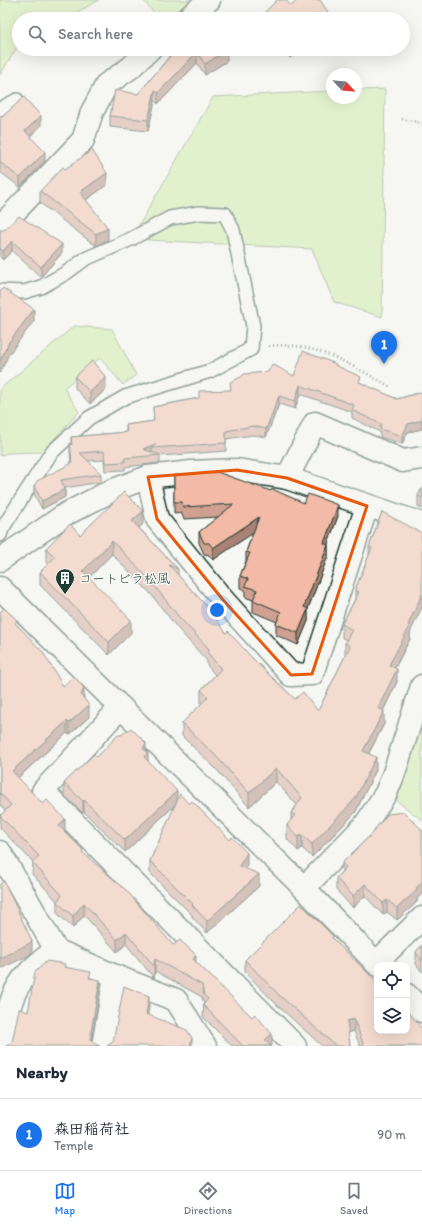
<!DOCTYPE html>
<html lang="en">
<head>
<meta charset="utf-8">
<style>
  :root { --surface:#fff; --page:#f2f2f3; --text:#1f2937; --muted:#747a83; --line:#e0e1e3; --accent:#1a73e8 }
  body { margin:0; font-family:Itim,"Klee One",sans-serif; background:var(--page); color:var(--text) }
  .controls { position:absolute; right:12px; bottom:12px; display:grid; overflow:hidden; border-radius:8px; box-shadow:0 4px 16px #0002 }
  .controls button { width:36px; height:36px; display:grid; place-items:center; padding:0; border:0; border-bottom:1px solid var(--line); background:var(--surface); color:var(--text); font:20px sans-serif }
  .compass { position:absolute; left:326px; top:68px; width:36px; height:36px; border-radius:50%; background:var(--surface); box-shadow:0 4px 16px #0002; rotate:116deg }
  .you { position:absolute; left:217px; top:610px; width:14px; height:14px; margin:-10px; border:3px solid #fff; border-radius:50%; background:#1a73e8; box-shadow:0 0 0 6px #1a73e833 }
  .badge { display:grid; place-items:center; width:26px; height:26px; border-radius:50%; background:var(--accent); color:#fff; font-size:13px; font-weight:700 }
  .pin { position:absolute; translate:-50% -33px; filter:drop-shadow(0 1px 2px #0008) }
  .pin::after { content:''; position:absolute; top:21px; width:14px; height:12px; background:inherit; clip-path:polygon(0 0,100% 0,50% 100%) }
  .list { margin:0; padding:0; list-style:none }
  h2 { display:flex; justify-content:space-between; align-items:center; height:52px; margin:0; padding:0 16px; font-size:17px }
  h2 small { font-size:13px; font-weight:400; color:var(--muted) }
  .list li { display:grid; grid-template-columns:26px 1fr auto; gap:12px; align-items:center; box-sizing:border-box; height:72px; padding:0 16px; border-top:1px solid var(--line) }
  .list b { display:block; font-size:15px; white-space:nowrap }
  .list p { margin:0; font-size:13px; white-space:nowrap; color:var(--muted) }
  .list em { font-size:13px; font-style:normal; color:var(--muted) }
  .icon { flex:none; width:22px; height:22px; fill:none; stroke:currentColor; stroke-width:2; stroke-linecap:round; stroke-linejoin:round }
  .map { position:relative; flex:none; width:422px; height:1046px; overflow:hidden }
  .search { position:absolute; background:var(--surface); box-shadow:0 4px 16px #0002; left:12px; right:12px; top:12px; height:44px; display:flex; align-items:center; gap:10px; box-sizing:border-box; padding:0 14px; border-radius:22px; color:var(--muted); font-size:15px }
  .sheet { height:124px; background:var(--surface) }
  nav { display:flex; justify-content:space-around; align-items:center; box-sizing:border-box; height:56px; border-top:1px solid var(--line); background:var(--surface); font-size:11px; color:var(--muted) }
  nav a { display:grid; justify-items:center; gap:2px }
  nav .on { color:var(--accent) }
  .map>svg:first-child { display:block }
  .green { fill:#c8e8a0; stroke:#74926a }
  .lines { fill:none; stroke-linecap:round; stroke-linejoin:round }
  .lane-casing { stroke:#1f3d34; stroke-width:16 }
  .street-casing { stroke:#1f3d34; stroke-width:25 }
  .secondary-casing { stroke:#1f3d34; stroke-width:25 }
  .path { stroke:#1f3d34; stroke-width:2.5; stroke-dasharray:1 3; stroke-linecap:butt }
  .lane { stroke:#f6f6f2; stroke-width:13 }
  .street { stroke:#f6f6f2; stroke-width:22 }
  .secondary { stroke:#f6f6f2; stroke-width:22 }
  .wall { fill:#d0a090; stroke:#1f3d34 }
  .shaded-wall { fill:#a98275; stroke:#1f3d34 }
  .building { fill:#f2baa7; stroke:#1f3d34 }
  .marked { fill:none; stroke:#e8590c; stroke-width:3; stroke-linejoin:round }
  .labels { text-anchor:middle; stroke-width:3; stroke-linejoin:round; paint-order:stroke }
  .poi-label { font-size:13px; fill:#1f3d34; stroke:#f6f6f2; text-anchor:start }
</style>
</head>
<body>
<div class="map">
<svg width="422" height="1046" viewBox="0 0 422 1046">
  <rect width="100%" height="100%" fill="#f6f6f2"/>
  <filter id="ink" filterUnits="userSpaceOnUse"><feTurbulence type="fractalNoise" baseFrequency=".025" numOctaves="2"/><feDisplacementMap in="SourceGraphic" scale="8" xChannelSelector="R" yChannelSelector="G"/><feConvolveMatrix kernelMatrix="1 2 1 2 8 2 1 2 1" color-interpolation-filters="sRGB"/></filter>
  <g filter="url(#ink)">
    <!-- green -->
    <g class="green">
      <path d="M0,0H99L65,19H19V44L0,75Z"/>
      <path d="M143,0H196L172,19H159Z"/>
      <path d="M385,89L382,317L334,302L312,249L131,239L213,97L332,91V98H356V90Z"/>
      <path d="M74,326L112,329L136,375L123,385L100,358L64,388L79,412L42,452L7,453L0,456V389Z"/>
      <path d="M422,686V820L386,793Z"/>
    </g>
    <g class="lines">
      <defs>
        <g id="lane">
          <path d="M0,109L17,100"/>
          <path d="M0,291L24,292L41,287L66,273L85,259L131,239L170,218L199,213L225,214L233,230L253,326L251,349L210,371L125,397L89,418L51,453L2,529L0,535"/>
        </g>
        <g id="street">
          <path d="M187,19L209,0"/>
          <path d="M0,227L83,140L92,112L107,84L130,68L150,49"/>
          <path d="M148,477L157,519L224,601L291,675L312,674L367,506"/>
          <path d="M287,478L315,423L403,461L422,458"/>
          <path d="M0,560L66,514L111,491L148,477L191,472L237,470L287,478L422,524"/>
          <path d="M121,707L43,791L295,1046"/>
          <path d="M0,852L56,950L115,976L176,1000L205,1046"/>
          <path d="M304,888L365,825L386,793L394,773L422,686"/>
          <path d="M376,963L422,918"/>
          <path d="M2,1046C10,996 13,980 56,950"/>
          <path d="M103,1046L115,976"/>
        </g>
        <g id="secondary">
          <path d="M0,588L304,888L378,965"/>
          <path d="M407,995L422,1011"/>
        </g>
      </defs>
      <!-- lane casing -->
      <use href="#lane" class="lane-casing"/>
      <!-- street casing -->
      <use href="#street" class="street-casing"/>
      <!-- secondary casing -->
      <use href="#secondary" class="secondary-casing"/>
      <!-- path -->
      <g class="path">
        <path d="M402,119L422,123"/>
        <path d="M269,346C314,340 354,367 391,387"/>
      </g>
      <!-- lane -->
      <use href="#lane" class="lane"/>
      <!-- street -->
      <use href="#street" class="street"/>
      <!-- secondary -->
      <use href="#secondary" class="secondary"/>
    </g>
    <!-- wall -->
    <g class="wall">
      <path d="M291,6L328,19H264V13Z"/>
      <path d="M176,49H226L227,61L205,75L197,63L158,104L155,101L148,131L110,127V116L138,94Z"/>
      <path d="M283,49H300L290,58Z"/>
      <path d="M0,119L41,126L30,136L45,161L20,187L0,172Z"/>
      <path d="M65,169L107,185L86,200L108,240L96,246L40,203V191Z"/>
      <path d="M0,230L62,253L41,277L12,251L3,260L0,257Z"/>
      <path d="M336,366L361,383L397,399L422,392V429L408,432L402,444L380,437V432L352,418V412L300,394L295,409L279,404L266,437L253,435L226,439V451L160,456V463L125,467V470L105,471L104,460L88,461L101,474V482L65,488V497L42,509L34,494V486L71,464L70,452V443L71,445V437L126,432V425L154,421L153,407L199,398L230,390Z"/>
      <path d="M75,377L106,389L90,404L75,388Z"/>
      <path d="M174,475L304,503L338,516L328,544V556L308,609V621L298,645L276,635V624L277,622L253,612V600L245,597V590L240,588V576L246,561V552L253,532L213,560L209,555L204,554L199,543V532L218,517L184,519L181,513L174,514Z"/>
      <path d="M422,488V509L418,507V496Z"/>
      <path d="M382,512L410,633V639L395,668L397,682L383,711L384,724L369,753L376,770L355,813L312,857L302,848L298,851L287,839V825L291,821V813L297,805L276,782L249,807L216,769L182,736V723L201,704V690L215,675L207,665V661L179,630L150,593L112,554L89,577L131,633L109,655L40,585V572L49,564L46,561V548L80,535L143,524L139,528L178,569V575L226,633L295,699L318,711L345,656V643L347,640L342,638V624L355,599V590L369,555V547Z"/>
      <path d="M0,612L17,625L63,686L84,700L89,717L69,735L67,733L18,778L65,831V832L83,853L173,945L196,962L272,1046H232L203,1017L204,1004L202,997L155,971L154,978L126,944L117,952L84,915L73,928L57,913V901L32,874L33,862L0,828V816L5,811L0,805Z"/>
      <path d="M146,751L148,762L177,801L247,865L245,868L259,886L207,933L192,917V915L150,873V861L176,804L125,852L84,812L83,813L64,795V783L97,757Z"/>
      <path d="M375,829L422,830L417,902L397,920L387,912L383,915L365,896L353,908L336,890V878L342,871V863L375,831Z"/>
      <path d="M333,939L422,1046H360L354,1031L348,1033L350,1046H322L278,1006L245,972V960Z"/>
      <path d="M422,945V972L416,964V952Z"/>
    </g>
    <!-- shaded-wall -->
    <g class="shaded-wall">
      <path d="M328,12V19H320Z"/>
      <path d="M290,49H300L290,58Z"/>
      <path d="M227,50V61L205,75V64Z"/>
      <path d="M197,52V63L158,104V93Z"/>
      <path d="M155,90V101L148,131V120Z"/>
      <path d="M41,116V126L25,141V131Z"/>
      <path d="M45,152V161L20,187V178Z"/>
      <path d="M107,173V185L80,204V192Z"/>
      <path d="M108,228V240L96,246V234Z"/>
      <path d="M12,241V251L3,260V251Z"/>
      <path d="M62,244V253L41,277V267Z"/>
      <path d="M34,309V321L9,354L0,373V361L9,342Z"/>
      <path d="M106,377V389L90,404V392Z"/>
      <path d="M300,385V394L295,409V401Z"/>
      <path d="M279,396V404L266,437V429Z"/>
      <path d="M422,420V429L408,432L402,444V436L408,424Z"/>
      <path d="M157,443L152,448V453L143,449Z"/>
      <path d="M65,489V497L42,509V501Z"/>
      <path d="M338,505V516L324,554V543Z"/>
      <path d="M143,511V524L132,535V521Z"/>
      <path d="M259,517V529L213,560V548Z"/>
      <path d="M112,541V554L83,584V571Z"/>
      <path d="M328,545V556L304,619V607Z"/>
      <path d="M422,594V607L410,633V639L389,678V665Z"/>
      <path d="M308,609V621L298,645V633Z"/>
      <path d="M131,620V633L109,655V642Z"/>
      <path d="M397,669V682L378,721V708Z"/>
      <path d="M84,688V700L81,695Z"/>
      <path d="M89,705V717L69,735V723Z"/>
      <path d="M384,711V724L363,764V751Z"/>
      <path d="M67,721V733L12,783V771Z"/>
      <path d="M146,743V754L148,752V764L144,760L143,749Z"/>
      <path d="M376,757V770L355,813L312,857V844Z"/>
      <path d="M276,768V782L249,807V793Z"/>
      <path d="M177,791V803L125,852V840Z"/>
      <path d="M84,800V812L83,813V801Z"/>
      <path d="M65,819V831L59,838V826Z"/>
      <path d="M302,835V848L298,851V837Z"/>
      <path d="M247,853V865L239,878V866Z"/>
      <path d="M259,874V886L207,933V921Z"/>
      <path d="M422,882V894L417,899V902L397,920V908Z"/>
      <path d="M365,884V896L353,908V896Z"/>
      <path d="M387,900V912L383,915V903Z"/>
      <path d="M84,903V915L73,928V916Z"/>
      <path d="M126,932V944L117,952V940Z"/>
      <path d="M32,941V952L28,956L0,969V958Z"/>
      <path d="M196,955V967L193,959Z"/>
      <path d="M155,959V971L154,978V966Z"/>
      <path d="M100,980V992L91,1044V1032Z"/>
      <path d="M149,996V1008L146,1026V1014Z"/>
      <path d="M354,1019V1031L347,1033V1021Z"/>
      <path d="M272,1034V1046H265V1040Z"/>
      <path d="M192,1038V1046H190Z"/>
    </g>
    <!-- building -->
    <g class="building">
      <path d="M277,0H286L291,6L298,0H320L328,12L320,19H268L264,13Z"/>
      <path d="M203,14L207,19H197Z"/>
      <path d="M176,49H226L227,50L205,64L197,52L158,93L155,90L148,120L110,116L115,90L138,94Z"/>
      <path d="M24,97L41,116L25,131L45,152L20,178L0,162V119Z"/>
      <path d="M92,150L107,173L80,192L108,228L96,234L40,191L63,167L65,169Z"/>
      <path d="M19,216L62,244L41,267L12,241L3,251L0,248V230H4Z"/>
      <path d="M3,288L34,309L9,342L0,361V292Z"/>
      <path d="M303,351L336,364L335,365L361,377L359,382L397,399L422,392V420L408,424L402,436L380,429L381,424L352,410L354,405L300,385L295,401L279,396L266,429L253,426L226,431V443L152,448L157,443L143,449L160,455L125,458V462L105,463L104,451L80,453L101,474L61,480L65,489L42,501L34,486L37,481L72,463L70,443L72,445L71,437L127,432L126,425L154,421L153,407L199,398V391L231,390L230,382L241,377L244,374L268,372L272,364L294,376Z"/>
      <path d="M92,361L106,377L90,392L75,377Z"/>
      <path d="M217,472L271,491L272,489L304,503L308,494L338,505L324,543L328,545L304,607L308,609L298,633L276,624L281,612L253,600L257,590L245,586L248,579L240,576L250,553L246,552L259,517L213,548L209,543H204L199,532L234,504L184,507L181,502H174V475Z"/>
      <path d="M422,488V498L418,496Z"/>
      <path d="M124,492L143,511L132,521L178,569L169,565L210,610L226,633L228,631L254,660L295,699L303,692L318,711L350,646L345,643L352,630L342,624L359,592L355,590L372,548L369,547L382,512L422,533L421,538L422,539V594L408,625L410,626L389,665L397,669L378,708L384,711L363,751L376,757L355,799L312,844L302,835L298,837L287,825L295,815L291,813L302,798L276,768L249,793L216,756L182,723L208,697L201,690L221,669L207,652L210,650L179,617L150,580L112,541L83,571L131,620L109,642L40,572L55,557L46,548L70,524L80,535Z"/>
      <path d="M4,608L17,620L15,623L43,652L63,686L74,676L84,688L81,695L89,705L69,723L67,721L12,771L43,804L47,800L65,819L59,826L83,850L82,852L126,890L173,945L180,940L196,955L193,959L252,1017L255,1014L272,1034L265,1040L271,1046H243L203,1005L208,999L204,995L202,985L155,959L154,966L126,932L117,940L84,903L73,916L57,902L62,895L32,862L39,856L0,816L11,805L0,793V612Z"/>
      <path d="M131,728L146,743L143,749L148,752L144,757L177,791L125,840L84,800L83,801L64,783L94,754L97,757L118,735H121Z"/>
      <path d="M180,794L189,804L192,801L230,840L232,837L247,853L239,866L259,874L207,921L192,905L193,904L150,861Z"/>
      <path d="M404,812L422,830V882L416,888L417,890L397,908L387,900L383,903L365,884L353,896L336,878L346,867L342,863L376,830L375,829L388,814Z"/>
      <path d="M4,881L32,941L28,944L0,958V884Z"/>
      <path d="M301,904L333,936L332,938L377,982V1031H407V1012L412,1016L422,1029V1046H364L354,1019L347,1021L350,1046H336L278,994L245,960Z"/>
      <path d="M422,945V961L416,952Z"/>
      <path d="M47,961L65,964L64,967L91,972L89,978L100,980L91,1032V1039L95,1044L100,1046H6L12,1042L19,1009L28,1012L35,972Z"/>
      <path d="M124,986L149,996L146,1014L187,1030L192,1038L190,1046H107L113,1042Z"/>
    </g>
  </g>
  <!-- marked area -->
  <path d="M0 0H422V1046H0ZM237,470L287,478L367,506L312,674L291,675L224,601L157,519L148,477Z" fill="#f6f6f2" fill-opacity=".55" fill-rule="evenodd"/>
  <path class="marked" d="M237,470L287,478L367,506L312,674L291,675L224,601L157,519L148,477Z"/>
  <!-- icons -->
  <defs>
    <symbol id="building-pin" viewBox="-11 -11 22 30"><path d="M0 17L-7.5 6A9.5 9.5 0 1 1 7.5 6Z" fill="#1f3d34" stroke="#f6f6f2"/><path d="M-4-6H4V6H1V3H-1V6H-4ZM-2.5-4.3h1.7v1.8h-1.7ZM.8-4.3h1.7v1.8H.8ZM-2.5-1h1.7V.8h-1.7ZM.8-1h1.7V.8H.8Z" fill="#fff"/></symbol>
  </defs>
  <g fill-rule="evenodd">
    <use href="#building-pin" x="54" y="567" width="22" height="30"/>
  </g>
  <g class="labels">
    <!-- poi labels -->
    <g class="poi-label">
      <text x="79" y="583">コートビラ松風</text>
    </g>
  </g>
</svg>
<div class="controls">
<button><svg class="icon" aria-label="locate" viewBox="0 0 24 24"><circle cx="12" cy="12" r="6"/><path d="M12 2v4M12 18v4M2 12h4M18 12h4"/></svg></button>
<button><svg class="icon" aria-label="layers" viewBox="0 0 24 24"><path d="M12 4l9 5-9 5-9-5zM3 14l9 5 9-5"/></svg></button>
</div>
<svg class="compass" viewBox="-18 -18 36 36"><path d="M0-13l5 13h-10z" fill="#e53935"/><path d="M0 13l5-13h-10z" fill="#747a83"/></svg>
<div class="you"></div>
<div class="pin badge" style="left:384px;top:364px">1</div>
<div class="search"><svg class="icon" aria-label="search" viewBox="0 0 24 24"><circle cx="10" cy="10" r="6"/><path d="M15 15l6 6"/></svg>Search here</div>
</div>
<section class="sheet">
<h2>Nearby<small></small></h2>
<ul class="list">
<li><span class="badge">1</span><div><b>森田稲荷社</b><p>Temple</p></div><em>90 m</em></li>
</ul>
</section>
<nav>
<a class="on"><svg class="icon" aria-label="map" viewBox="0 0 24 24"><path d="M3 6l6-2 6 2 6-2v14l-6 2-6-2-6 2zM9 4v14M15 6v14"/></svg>Map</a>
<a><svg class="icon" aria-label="directions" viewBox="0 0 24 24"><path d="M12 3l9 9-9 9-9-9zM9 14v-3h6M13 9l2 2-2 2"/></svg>Directions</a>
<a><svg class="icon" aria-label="saved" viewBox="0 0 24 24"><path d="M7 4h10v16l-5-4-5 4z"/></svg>Saved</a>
</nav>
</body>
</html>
